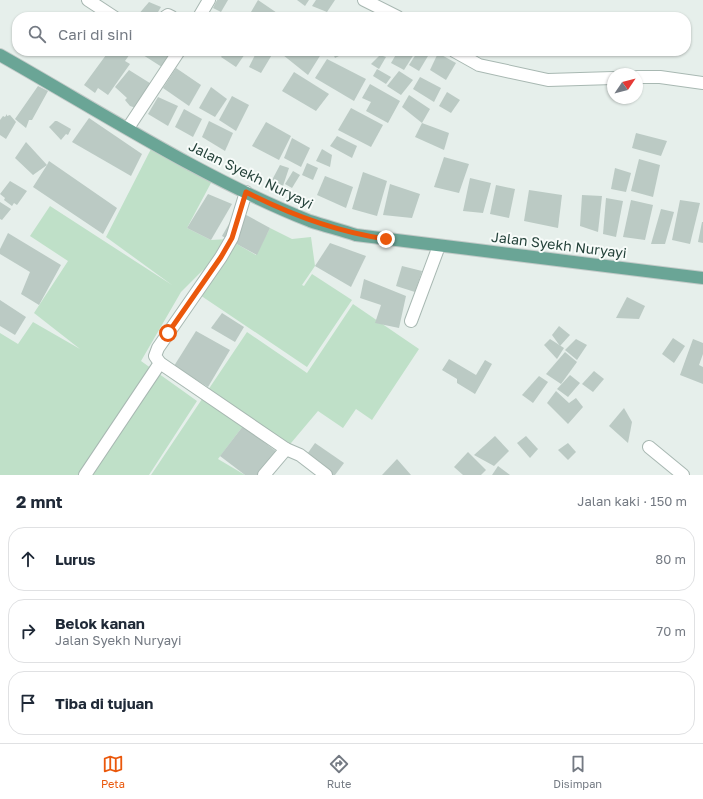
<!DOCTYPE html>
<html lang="id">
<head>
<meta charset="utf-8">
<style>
  :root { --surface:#fff; --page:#f2f2f3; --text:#1f2937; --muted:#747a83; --line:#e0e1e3; --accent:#ea580c }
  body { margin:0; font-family:"Golos Text",sans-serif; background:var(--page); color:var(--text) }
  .compass { position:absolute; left:607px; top:68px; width:36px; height:36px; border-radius:50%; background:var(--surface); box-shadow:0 1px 3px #0004; rotate:55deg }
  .stop { position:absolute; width:12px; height:12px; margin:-9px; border:3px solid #ea580c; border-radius:50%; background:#fff }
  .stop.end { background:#ea580c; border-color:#fff; box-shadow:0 1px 4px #0008 }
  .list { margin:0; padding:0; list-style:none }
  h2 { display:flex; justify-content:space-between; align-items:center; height:52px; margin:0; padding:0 16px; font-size:17px }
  h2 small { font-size:13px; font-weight:400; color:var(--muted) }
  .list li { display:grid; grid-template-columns:26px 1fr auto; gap:12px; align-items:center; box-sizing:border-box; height:64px; margin:0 8px 8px; padding:0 8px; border:1px solid var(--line); border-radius:16px }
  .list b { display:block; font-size:15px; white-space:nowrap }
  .list p { margin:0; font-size:13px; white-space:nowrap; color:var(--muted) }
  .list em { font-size:13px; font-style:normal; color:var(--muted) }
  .icon { flex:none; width:22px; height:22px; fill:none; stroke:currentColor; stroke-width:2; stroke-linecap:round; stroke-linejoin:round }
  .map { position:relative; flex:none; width:703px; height:475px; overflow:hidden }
  .search { position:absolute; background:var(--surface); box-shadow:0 1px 3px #0004; left:12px; right:12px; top:12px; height:44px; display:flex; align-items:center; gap:10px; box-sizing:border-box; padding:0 14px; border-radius:16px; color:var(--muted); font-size:15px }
  .sheet { height:268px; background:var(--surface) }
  nav { display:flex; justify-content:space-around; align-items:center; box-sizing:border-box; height:56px; border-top:1px solid var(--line); background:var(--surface); font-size:11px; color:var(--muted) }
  nav a { display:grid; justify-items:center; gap:2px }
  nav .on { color:var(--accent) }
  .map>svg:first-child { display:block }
  .green { fill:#bfe0c8 }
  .building { fill:#bbcac4 }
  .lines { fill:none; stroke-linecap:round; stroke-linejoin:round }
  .minor-casing { stroke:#a8b8b2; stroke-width:14 }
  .major-casing { stroke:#c2cac8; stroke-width:14 }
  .minor { stroke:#fff; stroke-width:12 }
  .major { stroke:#6aa596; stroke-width:12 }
  .route { stroke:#ea580c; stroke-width:5 }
  .labels { text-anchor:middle; stroke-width:4; stroke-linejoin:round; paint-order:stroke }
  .street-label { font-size:14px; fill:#24423a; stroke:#f7fbf9 }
</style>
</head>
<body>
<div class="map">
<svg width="703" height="475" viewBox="0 0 703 475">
  <rect width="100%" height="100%" fill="#e6efeb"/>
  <!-- green -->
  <g class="green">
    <path d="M152,147L212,181L187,228L211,240L228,239L256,255L270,228L292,239L311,237L315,266L302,285L304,286L312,274L352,300L307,367L191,289L204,269L181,292L141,361L197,401L149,475H0V333L18,344L33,322L80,349L34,313L68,261L30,236L50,206L172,285L106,237Z"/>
    <path d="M353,304L419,349L372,420L356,409L343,428L318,411L286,449L243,426L218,459L245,475H151L247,332L307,373Z"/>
  </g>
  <!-- building -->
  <g class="building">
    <path d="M217,0H228L221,12L213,8Z"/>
    <path d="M258,0L283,17H248Z"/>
    <path d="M297,0H309L305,6Z"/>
    <path d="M316,0H335L327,12L312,6Z"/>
    <path d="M149,2L161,7L155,17L137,16Z"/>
    <path d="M105,51H132L125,61L130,64L108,95L98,88L95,93L84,85L106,55L103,53Z"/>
    <path d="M146,51H175L165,69L143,55Z"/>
    <path d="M225,51H247L236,67L221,57Z"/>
    <path d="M257,51H267L273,53L261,73L249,67Z"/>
    <path d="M278,51H323L308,75Z"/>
    <path d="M332,51H349L335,58Z"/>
    <path d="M370,51H389L386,56L380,54L377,56Z"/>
    <path d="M398,51H416L404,70L391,63Z"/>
    <path d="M418,51H431L419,71L409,65Z"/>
    <path d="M438,53L456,63L446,80L430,70Z"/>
    <path d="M380,55L386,57L379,69L371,64Z"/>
    <path d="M327,59L366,79L354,101L315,78Z"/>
    <path d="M176,68L201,85L189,106L163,88Z"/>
    <path d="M377,69L391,77L386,84L373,76Z"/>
    <path d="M129,70L153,85L136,108L130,106L125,100L127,98L115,87Z"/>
    <path d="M399,71L413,80L401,95L387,86Z"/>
    <path d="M294,72L329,94L316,111L282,91Z"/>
    <path d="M420,77L441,88L434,102L413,89Z"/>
    <path d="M370,84L400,101L388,123L366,111L371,102L362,98Z"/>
    <path d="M38,86L48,91L32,120H29L26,128L15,119Z"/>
    <path d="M211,87L227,99L215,117L199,108Z"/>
    <path d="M447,92L460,100L451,113L439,106Z"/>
    <path d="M409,95L430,109L422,123L402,107Z"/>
    <path d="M232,96L249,105L236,131L219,120Z"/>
    <path d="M158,97L178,106L168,126L148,114Z"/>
    <path d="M351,108L383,125L371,147L338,130Z"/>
    <path d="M184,109L202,119L193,137L175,127Z"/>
    <path d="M7,114V116L10,115L16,122L6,139L0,135V120L3,116L5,117Z"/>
    <path d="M89,118L142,154L131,176L72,142Z"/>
    <path d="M55,121H57L71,129L68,135L66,134L61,140L49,127Z"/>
    <path d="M209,121L233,133L225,151L202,137Z"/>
    <path d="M266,122L291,136L279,160L252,146Z"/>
    <path d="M422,123L449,133L444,150L415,137Z"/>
    <path d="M636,133L667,141L661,156L632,148Z"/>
    <path d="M337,136L357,146L352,158L330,146Z"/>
    <path d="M292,138L310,148L301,167L284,158Z"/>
    <path d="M26,142L47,165L49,161L117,208L103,234L33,187L47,165L33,175L15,158Z"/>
    <path d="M322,149L332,155L330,167L316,161Z"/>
    <path d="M444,157L469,164L459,193L434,187Z"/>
    <path d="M639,159L660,165L653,197L631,191Z"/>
    <path d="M307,163L318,168L313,180L302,175Z"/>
    <path d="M280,165L289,168L283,186L272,180Z"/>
    <path d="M615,168L631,173L626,192L611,189Z"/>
    <path d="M293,171L300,175L292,188L285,184Z"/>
    <path d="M363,172L387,181L377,216L352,209Z"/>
    <path d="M325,176L353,187L346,208L317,195Z"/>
    <path d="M470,178L491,183L483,213L463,211Z"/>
    <path d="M10,181L27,191L17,205L14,203L12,206L4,200L5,198L0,194Z"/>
    <path d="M390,184L420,194L412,218L383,215Z"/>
    <path d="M496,185L515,189L509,218L490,214Z"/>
    <path d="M529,190L562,195L558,228L524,221Z"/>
    <path d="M208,194L232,204L211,240L187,228Z"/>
    <path d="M582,195L602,196L598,232L580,226Z"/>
    <path d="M606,198L623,201L616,237L603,234Z"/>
    <path d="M631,200L653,205L645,240L623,237Z"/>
    <path d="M680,200L700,203L690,244L672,240Z"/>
    <path d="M0,202L11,209L2,220L0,219Z"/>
    <path d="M661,209L674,212L665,244H651Z"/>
    <path d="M237,210L270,228L257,255L222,236Z"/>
    <path d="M702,222H703V243L698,242Z"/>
    <path d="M8,233L61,265L39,305L21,294L30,272L0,254V249Z"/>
    <path d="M330,243L366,256L351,287L315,266Z"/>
    <path d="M402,266L422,271L415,292L396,286Z"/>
    <path d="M364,279L406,296L399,328L375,323L381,305L360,298Z"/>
    <path d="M627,297L645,306L639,319L616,318Z"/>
    <path d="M0,300L26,317L15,335L0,326Z"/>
    <path d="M222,313L244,327L235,342L211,328Z"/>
    <path d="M559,326L570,335L560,346L552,335Z"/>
    <path d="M196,331L230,350L208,387L174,366Z"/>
    <path d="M673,338L685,346L674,363L662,354Z"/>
    <path d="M550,339L564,348L557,359L544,345Z"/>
    <path d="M576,339L587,345L577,360L565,350Z"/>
    <path d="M693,339L703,343V354L699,365L703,367V384L680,375Z"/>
    <path d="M565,352L577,362L561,384L546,374Z"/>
    <path d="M449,359L476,375L485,360L492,364L475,394L457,383V379L442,370Z"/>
    <path d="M594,371L604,379L593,392L582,384Z"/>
    <path d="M570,375L580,383L568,397L557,389Z"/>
    <path d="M539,376L548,382L533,403L522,395Z"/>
    <path d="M556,391L569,403L576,398L583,407L568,424L547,403Z"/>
    <path d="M624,408L632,422L628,443L609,426Z"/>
    <path d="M243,426L277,452L260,475H245L220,456Z"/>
    <path d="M495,436L509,451L494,466L474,455Z"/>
    <path d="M526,436L538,449L530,458L517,443Z"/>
    <path d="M315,443L344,463L335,475H331L305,457Z"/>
    <path d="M568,443L576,452L568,460L558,450Z"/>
    <path d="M468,452L486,470L481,475H463L454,467Z"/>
    <path d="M397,459L411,475H382Z"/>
    <path d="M498,466L510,475H492Z"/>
  </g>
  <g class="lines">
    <defs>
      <g id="minor">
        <path d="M88,0L114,17"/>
        <path d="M364,0L398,17"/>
        <path d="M165,17L168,15L172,17"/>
        <path d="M199,17L209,0"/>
        <path d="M454,51L479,65L548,80L613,78"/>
        <path d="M637,77H660L703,83"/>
        <path d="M128,128L179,51"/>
        <path d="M246,192L232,238L221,257L158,348L155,356L160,363L286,449"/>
        <path d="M411,321L439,246"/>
        <path d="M649,447L683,475"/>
        <path d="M85,475L160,363"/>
        <path d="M264,475L286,449L300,455L326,475"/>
      </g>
      <path id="major" d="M0,55C101,112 202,178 310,221C325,226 341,230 356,235L703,278"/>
    </defs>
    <!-- minor casing -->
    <use href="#minor" class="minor-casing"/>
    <!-- major casing -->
    <use href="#major" class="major-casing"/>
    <!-- minor -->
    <use href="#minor" class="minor"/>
    <!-- major -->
    <use href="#major" class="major"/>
  </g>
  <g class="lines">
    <!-- route -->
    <path class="route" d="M168,333L221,257L232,238L246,192C291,215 337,232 386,239"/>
  </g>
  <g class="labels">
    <!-- street labels -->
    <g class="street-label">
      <text transform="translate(251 175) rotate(26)" y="5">Jalan Syekh Nuryayi</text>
      <text transform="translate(559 245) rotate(7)" y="5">Jalan Syekh Nuryayi</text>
    </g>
  </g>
</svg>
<svg class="compass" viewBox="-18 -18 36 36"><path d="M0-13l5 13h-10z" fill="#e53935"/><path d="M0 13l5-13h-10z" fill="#747a83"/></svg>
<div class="stop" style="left:168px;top:333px"></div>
<div class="stop end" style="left:386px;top:239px"></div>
<div class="search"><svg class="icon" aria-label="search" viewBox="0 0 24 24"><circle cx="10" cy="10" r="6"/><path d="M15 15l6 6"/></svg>Cari di sini</div>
</div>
<section class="sheet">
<h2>2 mnt<small>Jalan kaki · 150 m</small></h2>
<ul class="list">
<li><svg class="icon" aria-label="ahead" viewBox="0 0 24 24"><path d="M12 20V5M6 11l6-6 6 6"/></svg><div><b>Lurus</b></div><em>80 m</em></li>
<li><svg class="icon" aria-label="right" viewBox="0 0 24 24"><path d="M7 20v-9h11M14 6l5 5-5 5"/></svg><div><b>Belok kanan</b><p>Jalan Syekh Nuryayi</p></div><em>70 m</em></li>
<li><svg class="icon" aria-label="arrive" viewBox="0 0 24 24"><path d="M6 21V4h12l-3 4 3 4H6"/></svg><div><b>Tiba di tujuan</b></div></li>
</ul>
</section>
<nav>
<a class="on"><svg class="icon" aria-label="map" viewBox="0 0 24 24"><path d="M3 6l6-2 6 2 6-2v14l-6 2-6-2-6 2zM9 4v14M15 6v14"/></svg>Peta</a>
<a><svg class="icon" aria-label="directions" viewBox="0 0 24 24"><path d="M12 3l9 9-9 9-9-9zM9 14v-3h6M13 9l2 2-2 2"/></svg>Rute</a>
<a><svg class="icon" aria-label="saved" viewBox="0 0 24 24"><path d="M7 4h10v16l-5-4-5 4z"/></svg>Disimpan</a>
</nav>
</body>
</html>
